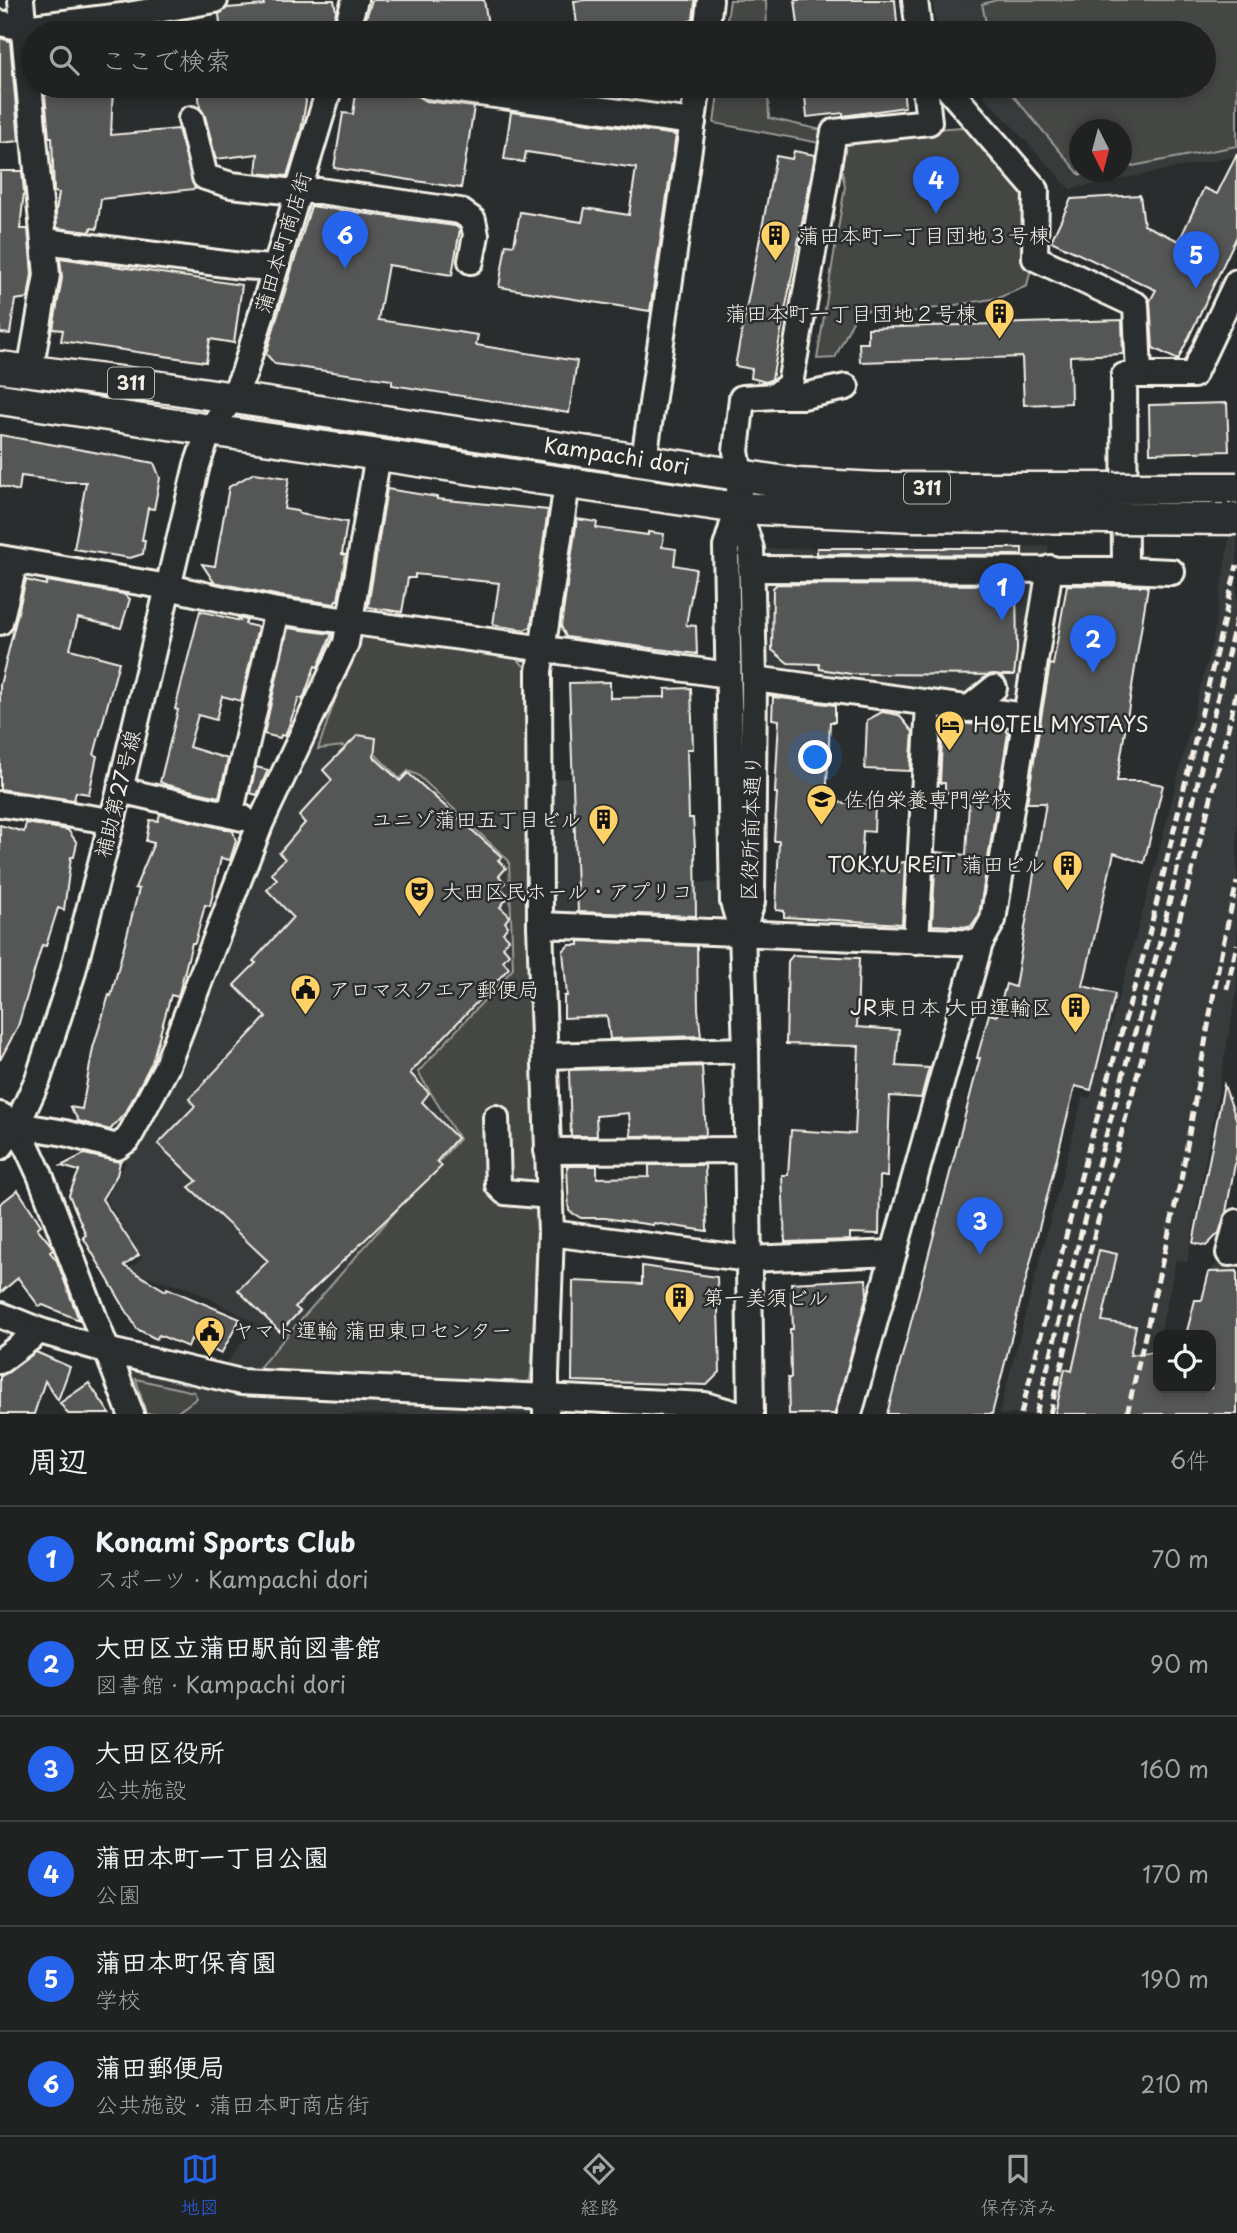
<!DOCTYPE html>
<html lang="ja">
<head>
<meta charset="utf-8">
<style>
  :root { --surface:#202222; --page:#2d2f2f; --text:#f1f3f6; --muted:#a2a4a5; --line:#3d3f40; --accent:#2563eb }
  body { margin:0; font-family:"Playpen Sans","Klee One",sans-serif; background:var(--page); color:var(--text) }
  .controls { position:absolute; right:21px; bottom:21px; display:grid; overflow:hidden; border-radius:14px; box-shadow:0 4px 10px #0003 }
  .controls button { width:63px; height:63px; display:grid; place-items:center; padding:0; border:0; border-bottom:2px solid var(--line); background:var(--surface); color:var(--text); font:35px sans-serif }
  .compass { position:absolute; left:1069px; top:119px; width:63px; height:63px; border-radius:50%; background:var(--surface); box-shadow:0 4px 10px #0003; rotate:174deg }
  .you { position:absolute; left:816px; top:758px; width:24px; height:24px; margin:-18px; border:5px solid #fff; border-radius:50%; background:#1a73e8; box-shadow:0 0 0 10px #1a73e833 }
  .badge { display:grid; place-items:center; width:46px; height:46px; border-radius:50%; background:var(--accent); color:#fff; font-size:23px; font-weight:700 }
  .pin { position:absolute; translate:-50% -58px; filter:drop-shadow(0 2px 4px #0008) }
  .pin::after { content:''; position:absolute; top:37px; width:24px; height:21px; background:inherit; clip-path:polygon(0 0,100% 0,50% 100%) }
  .list { margin:0; padding:0; list-style:none }
  h2 { display:flex; justify-content:space-between; align-items:center; height:91px; margin:0; padding:0 28px; font-size:30px }
  h2 small { font-size:23px; font-weight:400; color:var(--muted) }
  .list li { display:grid; grid-template-columns:46px 1fr auto; gap:21px; align-items:center; box-sizing:border-box; height:105px; padding:0 28px; border-top:2px solid var(--line) }
  .list b { display:block; font-size:26px; white-space:nowrap }
  .list p { margin:0; font-size:23px; white-space:nowrap; color:var(--muted) }
  .list em { font-size:23px; font-style:normal; color:var(--muted) }
  .icon { flex:none; width:38px; height:38px; fill:none; stroke:currentColor; stroke-width:2; stroke-linecap:round; stroke-linejoin:round }
  .map { position:relative; flex:none; width:1237px; height:1414px; overflow:hidden }
  .search { position:absolute; background:var(--surface); box-shadow:0 4px 10px #0003; left:21px; right:21px; top:21px; height:77px; display:flex; align-items:center; gap:18px; box-sizing:border-box; padding:0 24px; border-radius:38px; color:var(--muted); font-size:26px }
  .sheet { height:721px; background:var(--surface) }
  nav { display:flex; justify-content:space-around; align-items:center; box-sizing:border-box; height:98px; border-top:2px solid var(--line); background:var(--surface); font-size:19px; color:var(--muted) }
  nav a { display:grid; justify-items:center; gap:4px }
  nav .on { color:var(--accent) }
  .map>svg:first-child { display:block }
  .built { fill:#373a3a; fill-rule:evenodd }
  .green { fill:#444645; stroke:#9c9c96; stroke-width:2 }
  .building { fill:#555756; stroke:#f4f1e8; stroke-width:2 }
  .lines { fill:none; stroke-linecap:round; stroke-linejoin:round }
  .minor-casing { stroke:#f4f1e8; stroke-width:30 }
  .major-casing { stroke:#f4f1e8; stroke-width:35 }
  .minor { stroke:#2a2d2e; stroke-width:24 }
  .major { stroke:#2a2d2e; stroke-width:30 }
  .rail { stroke:#f4f1e8; stroke-width:5; stroke-dasharray:10 5; stroke-linecap:butt }
  .major-bridge-casing { stroke:#f4f1e8; stroke-width:35; stroke-linecap:butt }
  .major-bridge { stroke:#2a2d2e; stroke-width:30 }
  .labels { text-anchor:middle; stroke-width:5; stroke-linejoin:round; paint-order:stroke }
  .shield { fill:#2a2d2e; stroke:#b7b6b0; stroke-width:2 }
  .shield-label { font-size:19px; font-weight:bold; fill:#f4f1e8 }
  .poi-label { font-size:21px; fill:#f4f1e8; stroke:#2a2d2e; text-anchor:start }
  .street-label { font-size:21px; fill:#f4f1e8; stroke:#2a2d2e }
</style>
</head>
<body>
<div class="map">
<svg width="1237" height="1414" viewBox="0 0 1237 1414">
  <rect width="100%" height="100%" fill="#2a2d2e"/>
  <filter id="ink" filterUnits="userSpaceOnUse"><feTurbulence type="fractalNoise" baseFrequency=".0143" numOctaves="2"/><feDisplacementMap in="SourceGraphic" scale="14" xChannelSelector="R" yChannelSelector="G"/><feConvolveMatrix kernelMatrix="1 2 1 2 8 2 1 2 1" color-interpolation-filters="sRGB"/></filter>
  <g filter="url(#ink)">
    <!-- built -->
    <g class="built">
      <path d="M932,0H1237V156L1070,189L975,86H1204V33H938ZM1080,130H1122V172H1080Z"/>
      <path d="M1237,490V989L1187,1262L1176,1260L1160,1335H1158L1157,1350L1158,1388H1211V1335H1186L1195,1300H1202L1209,1272L1237,1238V1414H999L1083,1096L1090,1098L1150,886L1213,638Z"/>
      <path d="M1049,546L1022,719L738,677V549Z"/>
      <path d="M352,634L538,661L542,779L635,776L638,884L740,882L743,936L547,929L544,1414H138L118,1360L213,1382L256,1323L191,1289L127,1271L142,1258L106,1199L126,1162L119,1152Z"/>
    </g>
    <!-- green -->
    <g class="green">
      <path d="M730,0H766L767,33H725Z"/>
      <path d="M997,0H1237V146L1122,168V130H1080V172H1101L1080,175L1005,86H1204V33H988L982,4Z"/>
      <path d="M719,86H768L769,118L843,135L963,127C999,155 1036,187 1036,237C1036,253 1030,270 1027,286L998,298L906,313L858,310L835,358L817,359L845,186L836,146L714,123Z"/>
      <path d="M362,635L515,657L525,667L537,1228L532,1366L530,1380L521,1385L256,1371L459,1139L418,1072L513,969L509,861L418,775L408,771L400,779L376,755L343,746L318,749L352,651Z"/>
      <path d="M136,1379L194,1392L197,1398L175,1414H146Z"/>
    </g>
    <!-- building -->
    <g class="building">
      <path d="M263,0H334L336,11L331,33H221L219,14L227,8L264,5Z"/>
      <path d="M372,0H484L489,31L452,33L398,26L396,33H361Z"/>
      <path d="M586,0H694L695,2L693,20L663,28L662,33H578L574,1Z"/>
      <path d="M795,0H895L898,33H799Z"/>
      <path d="M0,38L10,41L19,141L0,143Z"/>
      <path d="M56,86H113L111,135L178,129L195,189L101,199L97,229L91,228L90,232L57,228L56,211L59,193L54,192L52,137H49L45,95L57,94Z"/>
      <path d="M198,86H304L306,102L301,130L287,176L256,173L258,154L216,159L205,116L200,108Z"/>
      <path d="M804,86H903L905,107L843,116V113L807,117Z"/>
      <path d="M357,87L418,96L426,101L474,107L461,188L334,168L343,113L353,114Z"/>
      <path d="M511,112L676,135L650,311L499,287L506,244L514,245L520,212L582,222L585,208L629,215L636,168L526,152L524,162L504,159Z"/>
      <path d="M794,151L815,155L772,379L766,382L751,378L752,369L735,366L776,156L792,159Z"/>
      <path d="M1237,154V236L1178,360L1153,348L1150,301L1156,290L1051,241L1071,199L1140,195L1144,225L1179,241L1204,188L1217,194Z"/>
      <path d="M0,171H22L24,192L20,229H28L32,274L28,298L15,300L10,334L0,333Z"/>
      <path d="M311,206L455,226L460,229L452,275L388,265L378,320L478,335L476,345L577,361L569,413L392,385V380L275,364L266,354Z"/>
      <path d="M60,258L242,285L234,343L210,339L206,362L61,341L63,330L53,329L62,278Z"/>
      <path d="M1122,320L1123,354L1070,356L1071,403L1024,405L1022,357L860,362L859,343H868V328Z"/>
      <path d="M1227,403L1229,451L1150,453L1149,405Z"/>
      <path d="M0,435L154,463L160,478L154,509L148,508L142,540H145L143,554L130,558L74,549L86,482H65L21,476L19,491L0,486Z"/>
      <path d="M254,473L289,478L284,509L297,511L300,514L347,522L342,554L346,555L338,600H336L335,604L280,596L214,582L202,564L215,566L229,487Z"/>
      <path d="M387,489L437,497V499L548,510L531,627L524,630L493,625L499,583L415,574V578H408L402,612L368,607Z"/>
      <path d="M577,519L597,522L596,528L648,535V532L664,534L662,547L676,549L674,565L696,569L686,625L696,626L697,654L566,637L561,626Z"/>
      <path d="M817,548H1022V555L817,554Z"/>
      <path d="M26,580L46,585L47,581L123,594L130,599L121,628L78,618L70,649L119,662L94,755L97,756L89,794L76,792L74,800L0,789V685Z"/>
      <path d="M777,584L1016,585L1017,651L1014,675L851,674L820,669L819,664L788,663L772,650L773,588Z"/>
      <path d="M1067,585L1148,586L1117,781H1143L1163,785L1144,863L1114,853L1083,986L1115,994L1091,1090L1075,1086L992,1414H887L980,1058H977L989,1014L997,1016L1006,984L1015,987L1046,803H1027L1050,664L1053,665Z"/>
      <path d="M200,611L240,621L238,618L247,620L245,624L258,627L241,701L222,696L216,720L198,715L189,747L228,759L219,797L167,785L160,782L178,710L175,709Z"/>
      <path d="M288,628L332,634L318,667L315,666L303,699L299,698L285,736L281,735L280,738L264,734Z"/>
      <path d="M610,682V698L665,697V689L691,688L693,749H687L689,818H693L695,847L696,916L578,912L569,683Z"/>
      <path d="M773,697L835,705V722H830L826,802L875,804L874,832L863,831L861,869L899,872L898,863L905,862L902,924L784,917V911L776,910L779,841H774L777,793H775L779,720L772,719Z"/>
      <path d="M882,712L899,715L913,732L910,771L865,769L867,720Z"/>
      <path d="M943,721L1005,728L1008,733L979,915L970,927L932,925L936,852L966,855L969,802L967,794L945,792V783H940Z"/>
      <path d="M358,735L376,738L374,757L400,781L408,773L502,857L498,860L506,868L499,876L505,883L500,888L509,896L500,907L510,916L505,922L508,926L503,933L509,939L503,947L509,954L503,961L509,968L410,1073L429,1093L422,1102L457,1138L437,1161L442,1166L295,1307L300,1311L280,1332L238,1290L268,1261L189,1187L197,1181L158,1144L195,1106L189,1099L266,1017L234,985L256,963L253,961L293,917L267,890L277,879L271,873L285,859L279,853L305,823L299,816L332,780L323,770Z"/>
      <path d="M256,767L268,770L257,795L250,793Z"/>
      <path d="M160,814L233,831L236,841L230,860L221,858L210,906L205,905L195,943H192L178,997L171,995L152,1062L126,1112L110,1130L79,1121L70,1107L82,1109L93,1048L109,995L111,996L139,889L135,888L154,843L146,841L150,820L158,821Z"/>
      <path d="M26,823L68,830L77,843L74,857H71L64,910L58,908L46,946L42,945L18,1026L0,1060V825L24,832Z"/>
      <path d="M579,941L697,946L698,1009L701,1036L610,1039L607,1016L564,1018V996H567L563,951L569,945H579Z"/>
      <path d="M793,955L859,958L857,1027L899,1030L896,1066L929,1068L921,1098L890,1096L887,1177L880,1176L879,1234L850,1233V1240L785,1242L782,1175H788L791,1130L855,1134L859,1046L786,1044L788,961Z"/>
      <path d="M702,1066L706,1135L631,1136L629,1113L596,1116L597,1136H571L569,1070Z"/>
      <path d="M1224,1085L1237,1121V1153L1226,1212L1219,1233L1206,1246L1193,1243Z"/>
      <path d="M84,1154L120,1162L117,1175L102,1199L139,1255L124,1266L166,1291L167,1288L240,1319L221,1354L191,1339L188,1347L159,1335L156,1339L137,1329L83,1237L86,1235L69,1195L79,1171L61,1166Z"/>
      <path d="M649,1165H705L707,1231L653,1223V1225L605,1218H581L569,1211L567,1166H597V1178L649,1177Z"/>
      <path d="M18,1190L41,1225L37,1228L51,1245L53,1250L50,1252L57,1261L79,1320L43,1305L39,1306L18,1278L0,1293V1204Z"/>
      <path d="M1099,1250L1117,1254L1102,1321L1136,1326L1130,1355L1158,1351V1388H1211V1335H1186L1195,1300H1202L1209,1272L1237,1271V1414H1055L1065,1369L1072,1371Z"/>
      <path d="M642,1266L717,1277L720,1372L707,1385L572,1381L573,1281L642,1284Z"/>
      <path d="M866,1279L867,1295L835,1414H789L788,1378H791L790,1329H793L791,1283Z"/>
      <path d="M36,1352L70,1367L58,1400L45,1381L34,1414H0V1377Z"/>
      <path d="M89,1383L110,1414H68L60,1403Z"/>
    </g>
    <g class="lines">
      <defs>
        <g id="minor">
          <path d="M21,0L47,275L30,371"/>
          <path d="M915,0L919,33"/>
          <path d="M0,23L24,28L122,16L215,0"/>
          <path d="M345,33L355,0"/>
          <path d="M706,33L710,0"/>
          <path d="M428,86L693,122"/>
          <path d="M191,119L205,177L231,185L285,191H320L460,211L473,220L476,235L471,261"/>
          <path d="M45,241L241,266L275,268"/>
          <path d="M1139,375H1193L1237,282"/>
          <path d="M775,396H803L846,387"/>
          <path d="M644,459L698,86"/>
          <path d="M738,508L751,549L754,679L752,902L742,932"/>
          <path d="M0,558L168,587L277,611L728,675"/>
          <path d="M751,569L1125,570L1124,376L1139,375L1136,305L1035,258L1036,190L946,86"/>
          <path d="M1125,570L1172,572"/>
          <path d="M0,622L15,561"/>
          <path d="M754,679L1025,716"/>
          <path d="M968,709L994,688"/>
          <path d="M120,790L243,818"/>
          <path d="M0,804L111,821"/>
          <path d="M230,815L277,611"/>
          <path d="M540,925L980,943"/>
          <path d="M916,941L929,704"/>
          <path d="M545,1056L746,1050"/>
          <path d="M0,1115L17,1125L65,1133L117,1147L128,1139L166,1068L261,822L346,643L378,455"/>
          <path d="M496,1118L498,1185L505,1192L550,1196"/>
          <path d="M17,1125L40,1175L131,1414"/>
          <path d="M0,1147L17,1125L38,1079L72,975L120,790L197,465L209,431L232,398L244,373L330,86"/>
          <path d="M547,1151L747,1150"/>
          <path d="M1237,1222L1229,1253L1237,1252"/>
          <path d="M551,1233L749,1259L894,1253"/>
          <path d="M0,1315L40,1331L106,1350L241,1382L705,1405L736,1414"/>
          <path d="M0,1361L40,1331"/>
          <path d="M546,1414V1375L551,1233L540,925L539,671L567,484"/>
          <path d="M751,1414L746,1050L742,932L733,902L726,547L738,508L740,475L736,451L742,398L775,396L790,384L834,132L929,122L925,86"/>
          <path d="M849,1414L980,943L993,920L1050,568"/>
        </g>
        <g id="major">
          <path id="s1" d="M0,367L168,388L798,484L878,488H1114V518L916,516L738,508L0,399"/>
        </g>
      </defs>
      <!-- minor casing -->
      <use href="#minor" class="minor-casing"/>
      <!-- major casing -->
      <use href="#major" class="major-casing"/>
      <!-- minor -->
      <use href="#minor" class="minor"/>
      <!-- major -->
      <use href="#major" class="major"/>
      <!-- rail -->
      <g class="rail">
        <path d="M1227,989L1237,944"/>
        <path d="M1021,1414L1086,1157L1147,943L1237,565"/>
        <path d="M1036,1414L1099,1161L1159,946L1237,616"/>
        <path d="M1050,1414C1106,1171 1181,933 1237,690"/>
        <path d="M1127,1414L1181,1180L1220,958L1237,882"/>
      </g>
      <defs>
        <g id="major-bridge">
          <path d="M1114,488H1237"/>
          <path d="M1114,518L1237,519"/>
        </g>
      </defs>
      <!-- major-bridge casing -->
      <use href="#major-bridge" class="major-bridge-casing"/>
      <!-- major-bridge -->
      <use href="#major-bridge" class="major-bridge"/>
    </g>
  </g>
  <!-- icons -->
  <defs>
    <symbol id="building-pin" viewBox="-11 -11 22 30"><path d="M0 17L-7.5 6A9.5 9.5 0 1 1 7.5 6Z" fill="#ffd166" stroke="#2a2d2e"/><path d="M-4-6H4V6H1V3H-1V6H-4ZM-2.5-4.3h1.7v1.8h-1.7ZM.8-4.3h1.7v1.8H.8ZM-2.5-1h1.7V.8h-1.7ZM.8-1h1.7V.8H.8Z" fill="#111"/></symbol>
    <symbol id="hotel-pin" viewBox="-11 -11 22 30"><path d="M0 17L-7.5 6A9.5 9.5 0 1 1 7.5 6Z" fill="#ffd166" stroke="#2a2d2e"/><path d="M-6-4.5h1.5V1H6V5H4.5V3h-9V5H-6ZM-4 0a1.8 1.8 0 1 1 3.6 0ZM.5 0V-2.5h3Q6-2.5 6 0Z" fill="#111"/></symbol>
    <symbol id="university-pin" viewBox="-11 -11 22 30"><path d="M0 17L-7.5 6A9.5 9.5 0 1 1 7.5 6Z" fill="#ffd166" stroke="#2a2d2e"/><path d="M0-5L7-2L0 1L-7-2ZM-4 1L0 2.5L4 1V4Q0 6-4 4Z" fill="#111"/></symbol>
    <symbol id="theatre-pin" viewBox="-11 -11 22 30"><path d="M0 17L-7.5 6A9.5 9.5 0 1 1 7.5 6Z" fill="#ffd166" stroke="#2a2d2e"/><path d="M-5-5.5Q0-4 5-5.5V0Q5 5 0 6Q-5 5-5 0ZM-3.3-2.5H-1v1.5H-3.3ZM1-2.5H3.3v1.5H1ZM-2.8 1Q0 5.5 2.8 1Z" fill="#111"/></symbol>
    <symbol id="civic-pin" viewBox="-11 -11 22 30"><path d="M0 17L-7.5 6A9.5 9.5 0 1 1 7.5 6Z" fill="#ffd166" stroke="#2a2d2e"/><path d="M-.6-6.5H3V-4.5H.6V-3L4-1V1h2V6H-6V1h2V-1L-.6-3ZM-1.2 2.5V6h2.4V2.5Z" fill="#111"/></symbol>
  </defs>
  <g fill-rule="evenodd">
    <use href="#building-pin" x="758" y="218" width="35" height="47"/>
    <use href="#building-pin" x="982" y="296" width="35" height="47"/>
    <use href="#hotel-pin" x="932" y="708" width="35" height="47"/>
    <use href="#university-pin" x="804" y="782" width="35" height="47"/>
    <use href="#building-pin" x="586" y="802" width="35" height="47"/>
    <use href="#building-pin" x="1050" y="848" width="35" height="47"/>
    <use href="#theatre-pin" x="402" y="874" width="35" height="47"/>
    <use href="#civic-pin" x="288" y="972" width="35" height="47"/>
    <use href="#building-pin" x="1058" y="990" width="35" height="47"/>
    <use href="#building-pin" x="662" y="1280" width="35" height="47"/>
    <use href="#civic-pin" x="192" y="1314" width="35" height="47"/>
  </g>
  <g class="labels">
    <!-- shield labels -->
    <g class="shield">
      <rect x="108" y="367.5" width="46" height="31" rx="5"/>
      <rect x="904" y="472.5" width="46" height="31" rx="5"/>
    </g>
    <g class="shield-label">
      <text x="131" y="390">311</text>
      <text x="927" y="495">311</text>
    </g>
    <!-- poi labels -->
    <g class="poi-label">
      <text x="798" y="243">蒲田本町一丁目団地３号棟</text>
      <text x="977" y="321" text-anchor="end">蒲田本町一丁目団地２号棟</text>
      <text x="973" y="732">HOTEL MYSTAYS</text>
      <text x="844" y="807">佐伯栄養専門学校</text>
      <text x="581" y="827" text-anchor="end">ユニゾ蒲田五丁目ビル</text>
      <text x="1045" y="872" text-anchor="end">TOKYU REIT 蒲田ビル</text>
      <text x="442" y="899">大田区民ホール・アプリコ</text>
      <text x="329" y="997">アロマスクエア郵便局</text>
      <text x="1052" y="1015" text-anchor="end">JR東日本 大田運輸区</text>
      <text x="703" y="1305">第一美須ビル</text>
      <text x="233" y="1338">ヤマト運輸 蒲田東口センター</text>
    </g>
    <!-- street labels -->
    <g class="street-label">
      <text transform="translate(283 243) rotate(-73)" y="7">蒲田本町商店街</text>
      <text dy="7" stroke="none"><textPath href="#s1" startOffset="623">Kampachi dori</textPath></text>
      <text transform="translate(118 794) rotate(-76)" y="7">補助第27号線</text>
      <text transform="translate(751 828) rotate(-88)" y="7">区役所前本通り</text>
    </g>
  </g>
</svg>
<div class="controls">
<button><svg class="icon" aria-label="locate" viewBox="0 0 24 24"><circle cx="12" cy="12" r="6"/><path d="M12 2v4M12 18v4M2 12h4M18 12h4"/></svg></button>
</div>
<svg class="compass" viewBox="-18 -18 36 36"><path d="M0-13l5 13h-10z" fill="#e53935"/><path d="M0 13l5-13h-10z" fill="#a2a4a5"/></svg>
<div class="you"></div>
<div class="pin badge" style="left:1002px;top:621px">1</div>
<div class="pin badge" style="left:1093px;top:673px">2</div>
<div class="pin badge" style="left:980px;top:1255px">3</div>
<div class="pin badge" style="left:936px;top:214px">4</div>
<div class="pin badge" style="left:1196px;top:289px">5</div>
<div class="pin badge" style="left:345px;top:269px">6</div>
<div class="search"><svg class="icon" aria-label="search" viewBox="0 0 24 24"><circle cx="10" cy="10" r="6"/><path d="M15 15l6 6"/></svg>ここで検索</div>
</div>
<section class="sheet">
<h2>周辺<small>6件</small></h2>
<ul class="list">
<li><span class="badge">1</span><div><b>Konami Sports Club</b><p>スポーツ · Kampachi dori</p></div><em>70 m</em></li>
<li><span class="badge">2</span><div><b>大田区立蒲田駅前図書館</b><p>図書館 · Kampachi dori</p></div><em>90 m</em></li>
<li><span class="badge">3</span><div><b>大田区役所</b><p>公共施設</p></div><em>160 m</em></li>
<li><span class="badge">4</span><div><b>蒲田本町一丁目公園</b><p>公園</p></div><em>170 m</em></li>
<li><span class="badge">5</span><div><b>蒲田本町保育園</b><p>学校</p></div><em>190 m</em></li>
<li><span class="badge">6</span><div><b>蒲田郵便局</b><p>公共施設 · 蒲田本町商店街</p></div><em>210 m</em></li>
</ul>
</section>
<nav>
<a class="on"><svg class="icon" aria-label="map" viewBox="0 0 24 24"><path d="M3 6l6-2 6 2 6-2v14l-6 2-6-2-6 2zM9 4v14M15 6v14"/></svg>地図</a>
<a><svg class="icon" aria-label="directions" viewBox="0 0 24 24"><path d="M12 3l9 9-9 9-9-9zM9 14v-3h6M13 9l2 2-2 2"/></svg>経路</a>
<a><svg class="icon" aria-label="saved" viewBox="0 0 24 24"><path d="M7 4h10v16l-5-4-5 4z"/></svg>保存済み</a>
</nav>
</body>
</html>
